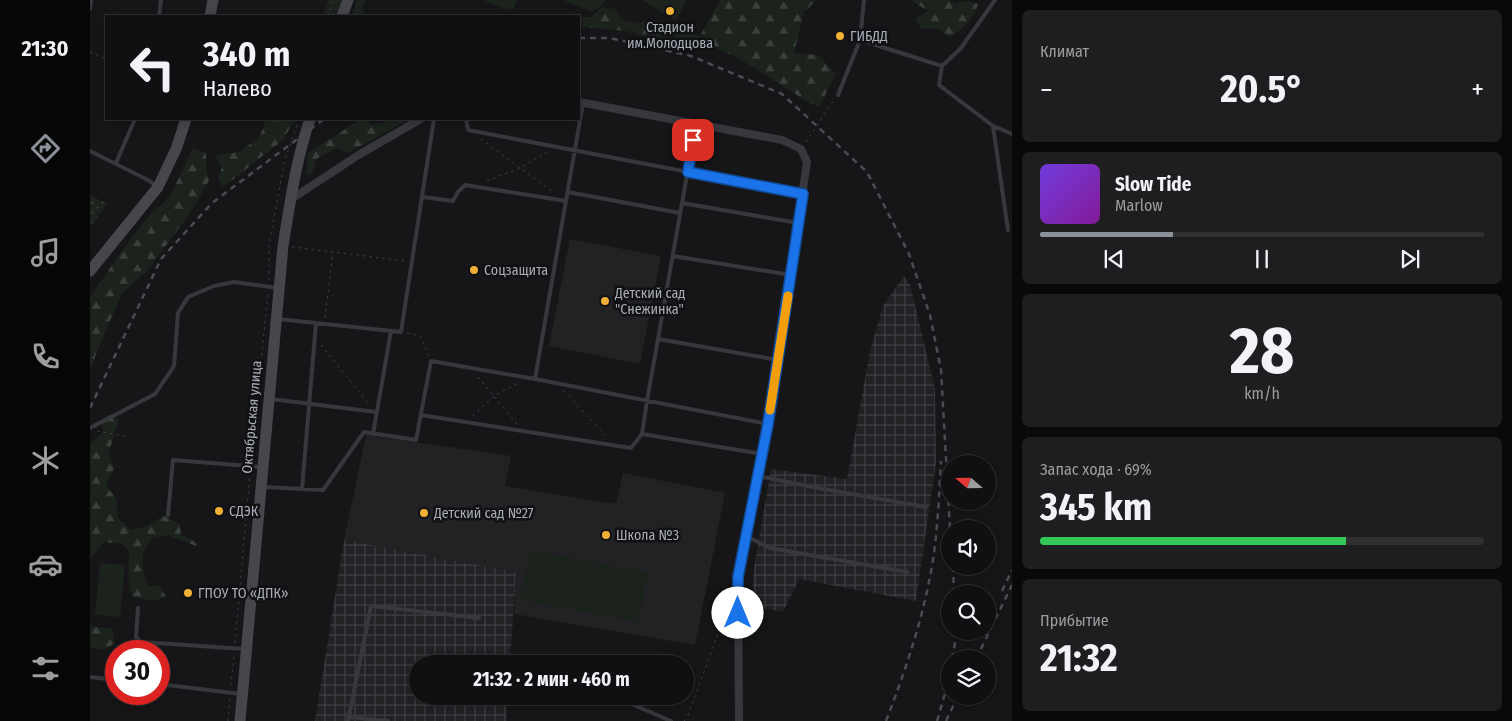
<!DOCTYPE html>
<html lang="ru">
<head>
<meta charset="utf-8">
<style>
	:root { --surface:#101012; --page:#1e1e20; --text:#f1f3f6; --muted:#9c9d9f; --line:#303032; --accent:#8c9099 }
	body { margin:0; font-family:"Fira Sans Condensed",sans-serif; background:var(--page); color:var(--text); height:100vh; display:flex; flex-direction:column; font-size:19px; white-space:nowrap }
	* { box-sizing:border-box; margin:0 }
	p { font-size:16px; color:var(--muted) }
	.icon { flex:none; width:28px; height:28px; fill:none; stroke:currentColor; stroke-width:2; stroke-linecap:round; stroke-linejoin:round }
	.map { position:relative; flex:1; overflow:hidden }
	.drawer { display:flex; flex-direction:column; gap:10px; padding:10px; background:#09090a; width:500px }
	.drawer>* { flex:none }
	.guide { position:absolute; left:15px; top:15px; width:475px; height:105px; border-radius:0px; box-shadow:0 2px 12px #0003,0 0 0 1px var(--line); background:#101012; color:var(--text); overflow:hidden }
	.needle { width:32px; rotate:290deg }
	.controls { position:absolute; left:851px; top:455px; display:grid; gap:10px }
	.controls a { display:grid; place-items:center; width:55px; height:55px; border-radius:50%; background:var(--surface); box-shadow:0 2px 12px #0003,0 0 0 1px var(--line); font-size:25px }
	.speed { position:absolute; left:15px; top:640px; display:flex; gap:10px; font-size:25px; font-weight:700; text-align:center }
	.speed>* { display:grid; place-content:center; width:65px; height:65px; border-radius:50%; background:var(--surface); box-shadow:0 2px 12px #0003,0 0 0 1px var(--line); line-height:1 }
	.speed .limit { border:8px solid #d22; background:#fff; color:#111 }
	.pin { position:absolute; display:grid; place-items:center; width:42px; height:42px; color:#fff; margin:-21px; border-radius:10px; box-shadow:0 2px 8px #0006 }
	.me { position:absolute; width:55px; margin:-28px; rotate:0deg; stroke-linejoin:round; filter:drop-shadow(0 0 4px #0008) }
	.turn { display:flex; align-items:center; gap:18px; height:105px; padding:0 15px; font-size:22px }
	.turn .icon { width:65px; height:65px; stroke-width:2.5 }
	.turn b { display:block; font-size:35px; line-height:42px }
	.big { font-size:38px; font-weight:700; line-height:1.1 }
	.drawer .card { flex:1; display:flex; flex-direction:column; justify-content:center; gap:8px; min-width:0; padding:0 18px; border-radius:8px; background:var(--page) }
	.drawer .dial { align-items:center; gap:0 }
	.dial b { font-size:65px; line-height:1 }
	.song { display:flex; align-items:center; gap:15px }
	.cover { width:60px; height:60px; border-radius:8px; background:linear-gradient(135deg,hsl(260 70% 55%),hsl(290 70% 35%)) }
	.played { height:5px; border-radius:2px; background:linear-gradient(90deg,var(--accent) 30%,var(--line) 30%) }
	.keys { display:flex; justify-content:space-around; direction:ltr }
	.heat { display:flex; justify-content:space-between; align-items:center; font-size:28px; direction:ltr }
	.charge { height:8px; border-radius:4px; background:linear-gradient(90deg,#34c759 69%,var(--line) 0) }
	.trip { position:absolute; left:319px; top:655px; width:285px; height:50px; border-radius:25px; background:var(--surface); box-shadow:0 2px 12px #0003,0 0 0 1px var(--line); font-weight:700; line-height:50px; text-align:center }
	main { display:flex; flex:1; min-height:0 }
	.tabs { display:flex; flex-direction:column; width:90px; justify-content:space-around; align-items:center; background:#060607; color:var(--muted) }
	.tabs .icon { width:35px; height:35px }
	.tabs .on { color:var(--accent) }
	.tabs b { font-size:22px; color:var(--text) }
	.map>svg:first-child { display:block }
	.built { fill:#222225 }
	.industrial { fill:url(#industrial-grid) }
	.grass { fill:url(#grass-dots) }
	.forest { fill:url(#forest-firs) }
	.garden { fill:#1c231d }
	.lines { fill:none; stroke-linecap:round; stroke-linejoin:round }
	.path { stroke:#3d3f44; stroke-width:1; stroke-dasharray:2.5 4; stroke-linecap:butt }
	.lane { stroke:#37383d; stroke-width:4 }
	.street { stroke:#37383d; stroke-width:8 }
	.secondary { stroke:#45474d; stroke-width:11 }
	.rail { stroke:#4a4c52; stroke-width:2.5; stroke-dasharray:6 5; stroke-linecap:butt }
	.route-casing { stroke:#114b97; stroke-width:12 }
	.route { stroke:#1a73e8; stroke-width:9 }
	.slow { stroke:#f59e0b; stroke-width:9 }
	.poi-dot { fill:#f2b134; stroke:#111113; stroke-width:2 }
	.labels { text-anchor:middle; dominant-baseline:central; stroke-width:5; stroke-linejoin:round; paint-order:stroke }
	.poi-label { font-size:14px; fill:#a8adb8; stroke:#111113; text-anchor:start }
	.street-label { font-size:14px; fill:#a8adb8; stroke:#111113 }
</style>
</head>
<body>
<main>
<nav class="tabs">
<b>21:30</b>
<svg class="icon on" aria-label="directions" viewBox="0 0 24 24"><path d="M12 3l9 9-9 9-9-9zM9 14v-3h6M13 9l2 2-2 2"/></svg>
<svg class="icon" aria-label="music" viewBox="0 0 24 24"><path d="M9 18V5l10-2v13"/><circle cx="6" cy="18" r="3"/><circle cx="16" cy="16" r="3"/></svg>
<svg class="icon" aria-label="phone" viewBox="0 0 24 24"><path d="M5 4h4l2 5-3 2q2 4 5 5l2-3 5 2v4C11 20 4 13 5 4z"/></svg>
<svg class="icon" aria-label="climate" viewBox="0 0 24 24"><path d="M12 3v18M4 7l16 10M4 17L20 7"/></svg>
<svg class="icon" aria-label="car" viewBox="0 0 24 24"><path d="M5 17H2v-5l4-1 3-4h7l3 4 3 1v5h-3M9 17h6M6 11h13"/><circle cx="7" cy="17" r="2"/><circle cx="17" cy="17" r="2"/></svg>
<svg class="icon" aria-label="filters" viewBox="0 0 24 24"><path d="M4 7h16M4 17h16"/><circle cx="9" cy="7" r="2"/><circle cx="15" cy="17" r="2"/></svg>
</nav>
<div class="map">
<svg width="922" height="721" viewBox="0 0 922 721">
	<defs>
		<pattern id="industrial-grid" width="8" height="8" patternUnits="userSpaceOnUse" patternTransform="scale(1.25)"><rect width="8" height="8" fill="#222225"/><path d="M0 4h8M4 0v8" fill="none" stroke="#3f3f43"/></pattern>
		<pattern id="grass-dots" width="8" height="8" patternUnits="userSpaceOnUse" patternTransform="scale(1.25)"><rect width="8" height="8" fill="#1c231d"/><path d="M2 2h.1M6 6h.1" fill="none" stroke="#3a403c" stroke-width="1.8" stroke-linecap="round"/></pattern>
		<pattern id="forest-firs" width="22" height="20" patternUnits="userSpaceOnUse" patternTransform="scale(1.25)"><rect width="22" height="20" fill="#1c231d"/><path d="M5 1l3.5 6h-7zM16 11l3.5 6h-7z" fill="#3a403c"/></pattern>
	</defs>
	<rect width="100%" height="100%" fill="#161618"/>
	<path class="built" d="M480,239l91,17 -21,108 -91,-18z
		M276,435l145,21 -6,30 111,18 7,-31 102,20 -30,152 -181,-31 2,-42 -172,-32z"/>
	<path class="industrial" d="M814,276l6,8 25,105 1,74 -20,138 -117,-22 -16,33 -23,-4 -8,-9 2,-31 17,-99 76,10 23,-128 13,-45z
		M254,540l172,32 -6,92h-92v32h89l-1,15 1,10h-192z"/>
	<path class="grass" d="M0,195l17,9 -17,23z"/>
	<path class="forest" d="M238,0h13l-5,16h-13z
		M267,0h9l-4,6 3,7 -1,3h-13z
		M630,0h97l-13,12 -10,41 24,2 18,19 -17,33 -16,-8 -68,-43 -24,-10h-14l-15,3 -55,-18 -48,-4v-10h12l11,-10 13,2 7,11 16,4c21,-11 41,6 62,12z
		M820,0h39l6,3 14,-2 9,3c-4,15 -15,25 -28,33l-11,-8 -18,-1 -6,-9 13,-8z
		M175,119h35l-9,6 -7,14 -58,46 -4,1 -4,-8 4,-11 -7,-12 25,-3 18,-14 6,-11z
		M271,119h5l7,6 12,-3 5,-3h20l-62,34 -11,-5 -21,11 -4,15h-6l2,-21z
		M103,148l13,5v16l3,12 -21,35 -41,55 -25,22 -26,61 -6,18v-75l44,-63 18,-21 17,-15z
		M18,415l11,4 -10,33 5,16 -8,17 11,15 1,18 13,12 11,-2 22,-12 16,8 1,11 17,8 -2,3 -28,-11 -15,2c-16,19 -11,27 -5,49h12l6,11 -12,4 -22,-4 -4,-20 1,-26 -7,-7 -18,-2 -14,17v-116l13,-10 -1,-11z
		M0,626l22,3 3,14 -11,7 -14,-3z"/>
	<path class="garden" d="M393,0h34l-3,8 -7,2z
		M473,0h42l-2,5 -11,7z
		M553,0h44l-12,21z
		M440,550l118,22 -9,50 -119,-22z
		M10,563l25,2 -5,52 -25,-2z"/>
	<g class="lines">
		<path class="path" d="M238,16l6,-16
			M0,52l16,7
			M391,139l73,54
			M716,142l28,-42
			M397,181l33,-13 27,-16
			M202,247l113,14
			M179,280v-36l16,-85 12,-34
			M235,318l8,-66
			M317,333l13,3 9,20
			M231,345l48,59
			M388,377l39,47
			M474,391l43,46
			M383,416l21,-20 24,-13
			M7,431l32,6
			M161,459l17,-165
			M145,643l15,-170
			M141,685l3,-30
			M138,721l2,-22
			M594,721l3,-3 43,-117"/>
		<path class="lane" d="M905,0l-34,48 -19,18 -3,19 54,41 19,8
			M0,9l1,-9
			M69,16l2,-16
			M770,40l82,26
			M748,95l22,-55 4,-40
			M376,119l2,11 335,64
			M606,124l-49,277 -5,33 120,20
			M903,126l15,104
			M0,151l54,27 12,7
			M26,163l19,-44
			M478,192l112,21
			M333,197l30,4 5,-9 7,-7 101,16
			M592,203l116,20
			M583,256l118,19
			M188,319l123,13 33,-213
			M568,339l120,21
			M445,379l48,-276
			M181,399l105,13
			M331,415l210,33 11,-14
			M0,428l65,-34 19,-28 4,-53 10,-16 26,-11 20,-4 44,6
			M283,434l18,-103
			M668,476l65,13 103,18
			M174,487l59,3 41,-58 52,8 15,-79 104,18 233,45
			M212,489l14,-166
			M78,515l5,-55 88,7
			M656,536l24,12 137,24
			M48,608l-2,29 5,5 104,7
			M438,660l9,4
			M0,677l26,3
			M69,684l82,10
			M523,696l58,25
			M259,717l39,4
			M258,721l23,-115 108,12"/>
		<path class="street" d="M489,102l203,38 19,9 6,13 -39,262 -30,153 1,144
			M200,200l70,-46 61,-35"/>
		<path class="secondary" d="M120,16l3,-16
			M252,16l6,-16
			M0,271l68,-84 18,-38 10,-30
			M150,721l43,-475c7,-43 13,-86 27,-127"/>
		<path class="rail" d="M489,38h31l81,18 91,38 85,78 42,82 21,61 11,55 9,159
			M0,408l71,-149 51,-56 112,-84
			M863,566l1,28
			M912,591l10,-21
			M862,659l3,-16v-12
			M886,659l36,-74
			M796,721c20,-52 38,-105 47,-161 5,-33 6,-66 8,-99
			M847,721l11,-38 2,-11
			M856,721l12,-25"/>
	</g>
	<g class="lines">
		<g class="route-casing">
			<path id="route" d="M603,140l-5,32 115,22 -35,230 -30,153v36"/>
		</g>
		<use href="#route" class="route"/>
		<path class="slow" d="M680,410l18,-114"/>
	</g>
	<g class="poi-dot">
		<circle cx="580" cy="11" r="5"/>
		<circle cx="750" cy="36" r="5"/>
		<circle cx="384" cy="270" r="5"/>
		<circle cx="515" cy="301" r="5"/>
		<circle cx="129" cy="511" r="5"/>
		<circle cx="334" cy="513" r="5"/>
		<circle cx="516" cy="535" r="5"/>
		<circle cx="98" cy="593" r="5"/>
	</g>
	<g class="labels">
		<g class="poi-label">
			<text x="580" y="27" text-anchor="middle">Стадион<tspan x="580" dy="16">им.Молодцова</tspan></text>
			<text x="760" y="36">ГИБДД</text>
			<text x="394" y="270">Соцзащита</text>
			<text x="525" y="293">Детский сад<tspan x="525" dy="16">"Снежинка"</tspan></text>
			<text x="139" y="511">СДЭК</text>
			<text x="344" y="513">Детский сад №27</text>
			<text x="526" y="535">Школа №3</text>
			<text x="108" y="593">ГПОУ ТО «ДПК»</text>
		</g>
		<g class="street-label">
			<text transform="translate(162 417) rotate(-85)">Октябрьская улица</text>
		</g>
	</g>
</svg>
<div class="controls">
<a><svg class="needle" viewBox="-14 -14 28 28"><path d="M0-13l5 13h-10z" fill="#e53935"/><path d="M0 13l5-13h-10z" fill="#9c9d9f"/></svg></a>
<a><svg class="icon" aria-label="sound" viewBox="0 0 24 24"><path d="M4 9h4l5-4v14l-5-4H4zM17 9q2 3 0 6"/></svg></a>
<a><svg class="icon" aria-label="search" viewBox="0 0 24 24"><circle cx="10" cy="10" r="6"/><path d="M15 15l6 6"/></svg></a>
<a><svg class="icon" aria-label="layers" viewBox="0 0 24 24"><path d="M12 4l9 5-9 5-9-5zM3 14l9 5 9-5"/></svg></a>
</div>
<div class="speed"><div class="limit">30</div></div>
<div class="pin" style="left:603px;top:140px;background:#d93025"><svg class="icon" aria-label="arrive" viewBox="0 0 24 24"><path d="M6 21V4h12l-3 4 3 4H6"/></svg></div>
<svg class="me" style="left:648px;top:613px" viewBox="-20 -20 40 40"><circle r="19" fill="#fff"/><path d="M0-13L10 11 0 6-10 11z" fill="#1a73e8"/></svg>
<div class="trip">21:32 · 2 мин · 460 m</div>
<div class="guide">
<div class="turn"><svg class="icon" aria-label="left" viewBox="0 0 24 24"><path d="M17 20v-9H6M10 6l-5 5 5 5"/></svg><div><b>340 m</b>Налево</div></div>
</div>
</div>
<section class="drawer">
<div class="card"><p>Климат</p>
<div class="heat"><a>−</a><b class="big">20.5°</b><a>+</a></div>
</div>
<div class="card">
<div class="song"><i class="cover"></i><div><b>Slow Tide</b><p>Marlow</p></div></div>
<div class="played"></div>
<div class="keys"><svg class="icon" aria-label="previous" viewBox="0 0 24 24"><path d="M18 5L8 12l10 7zM5 5v14"/></svg><svg class="icon" aria-label="pause" viewBox="0 0 24 24"><path d="M8 5v14M16 5v14"/></svg><svg class="icon" aria-label="next" viewBox="0 0 24 24"><path d="M6 5l10 7-10 7zM19 5v14"/></svg></div>
</div>
<div class="card dial"><b>28</b><p>km/h</p></div>
<div class="card"><p>Запас хода · 69%</p><b class="big">345 km</b><div class="charge"></div></div>
<div class="card"><p>Прибытие</p><b class="big">21:32</b></div>
</section>
</main>
</body>
</html>
